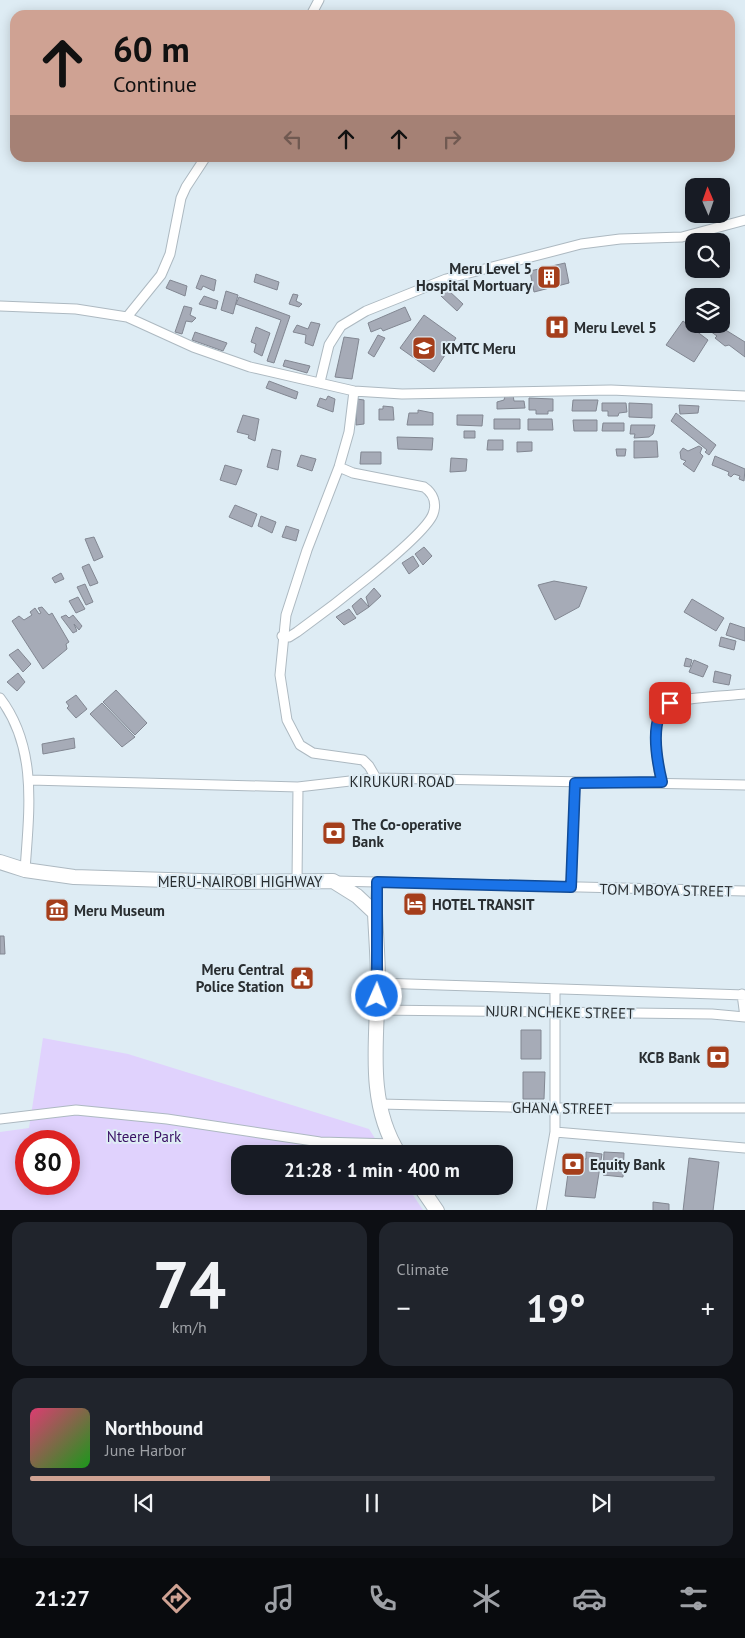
<!DOCTYPE html>
<html lang="en">
<head>
<meta charset="utf-8">
<style>
	:root { --surface:#171b24; --page:#20242c; --text:#f1f3f6; --muted:#9ea1a6; --line:#363941; --accent:#cfa293 }
	body { margin:0; font-family:"PT Sans",sans-serif; background:var(--page); color:var(--text); height:100vh; display:flex; flex-direction:column; font-size:19px; white-space:nowrap }
	* { box-sizing:border-box; margin:0 }
	p { font-size:16px; color:var(--muted) }
	.icon { flex:none; width:28px; height:28px; fill:none; stroke:currentColor; stroke-width:2; stroke-linecap:round; stroke-linejoin:round }
	.map { position:relative; height:1210px; overflow:hidden }
	.panel { display:flex; flex-direction:column; gap:12px; padding:12px; background:#0d0f14; flex:1 }
	.panel>* { flex:none }
	.hud { position:absolute; left:10px; top:10px; width:725px; height:152px; border-radius:15px; box-shadow:0 2px 12px #0003; background:#cfa293; color:#111; overflow:hidden }
	.needle { width:32px; rotate:358deg }
	.tools { position:absolute; left:685px; top:178px; display:grid; gap:10px }
	.tools a { display:grid; place-items:center; width:45px; height:45px; border-radius:10px; background:var(--surface); box-shadow:0 2px 12px #0003; font-size:25px }
	.speed { position:absolute; left:15px; top:1130px; display:flex; gap:10px; font-size:25px; font-weight:700; text-align:center }
	.speed>* { display:grid; place-content:center; width:65px; height:65px; border-radius:50%; background:var(--surface); box-shadow:0 2px 12px #0003; line-height:1 }
	.speed .limit { border:8px solid #d22; background:#fff; color:#111 }
	.pin { position:absolute; display:grid; place-items:center; width:42px; height:42px; color:#fff; margin:-21px; border-radius:10px; box-shadow:0 2px 8px #0006 }
	.me { position:absolute; width:55px; margin:-28px; rotate:2deg; stroke-linejoin:round; filter:drop-shadow(0 0 4px #0008) }
	.turn { display:flex; align-items:center; gap:18px; height:105px; padding:0 20px; font-size:22px }
	.turn .icon { width:65px; height:65px; stroke-width:2.5 }
	.turn b { display:block; font-size:35px; line-height:42px }
	.lanes { display:flex; align-items:center; height:48px; padding:0 20px; background:#0003; justify-content:center; gap:25px; direction:ltr }
	.lanes .off { opacity:.35 }
	.big { font-size:38px; font-weight:700; line-height:1.1 }
	.panel .widget { flex:1; display:flex; flex-direction:column; justify-content:center; gap:8px; min-width:0; padding:0 18px; border-radius:15px; background:var(--page) }
	.panel .dial { align-items:center; gap:0 }
	.dial b { font-size:65px; line-height:1 }
	.song { display:flex; align-items:center; gap:15px }
	.cover { width:60px; height:60px; border-radius:8px; background:linear-gradient(135deg,hsl(340 70% 55%),hsl(120 70% 35%)) }
	.played { height:5px; border-radius:2px; background:linear-gradient(90deg,var(--accent) 35%,var(--line) 35%) }
	.keys { display:flex; justify-content:space-around; direction:ltr }
	.heat { display:flex; justify-content:space-between; align-items:center; font-size:28px; direction:ltr }
	.panel .tiles { flex:1; display:grid; gap:12px; grid-template-columns:1fr 1fr }
	.widget:last-child { grid-column:span 2 }
	.trip { position:absolute; left:231px; top:1145px; width:282px; height:50px; border-radius:15px; background:var(--surface); box-shadow:0 2px 12px #0003; font-weight:700; line-height:50px; text-align:center }
	.tab-bar { display:flex; height:80px; justify-content:space-around; align-items:center; background:#090b0e; color:var(--muted) }
	.tab-bar .icon { width:35px; height:35px }
	.tab-bar .on { color:var(--accent) }
	.tab-bar b { font-size:22px; color:var(--text) }
	.map>svg:first-child { display:block }
	.green { fill:#e0d2fd; fill-rule:evenodd }
	.building { fill:#a6abb7; stroke:#828792 }
	.lines { fill:none; stroke-linecap:round; stroke-linejoin:round }
	.minor-casing { stroke:#adb9c1; stroke-width:11 }
	.trunk-casing { stroke:#adb9c1; stroke-width:16 }
	.minor { stroke:#fff; stroke-width:9 }
	.trunk { stroke:#fff; stroke-width:14 }
	.route-casing { stroke:#114b97; stroke-width:12 }
	.route { stroke:#1a73e8; stroke-width:9 }
	.labels { text-anchor:middle; dominant-baseline:central; stroke-width:4; stroke-linejoin:round; paint-order:stroke }
	.poi-label { font-size:15px; font-weight:bold; fill:#292e31; stroke:#deecf4; text-anchor:start }
	.street-label { font-size:15px; fill:#292e31; stroke:#deecf4 }
	.park-label { font-size:15px; fill:#3a1265; stroke:#deecf4 }
</style>
</head>
<body>
<div class="map">
<svg width="745" height="1211" viewBox="0 0 745 1211">
	<rect width="100%" height="100%" fill="#deecf4"/>
	<path class="green" d="M43,1038l85,16 241,75 16,25h-145v32h167l16,24h-423v-78l29,-4zM26,1141h43v43h-43z"/>
	<path class="building" d="M565,263l4,20 -35,9 -4,-21z
		M256,274l23,8 -2,8 -23,-8z
		M201,275l15,5 -2,11 -11,-5 -2,4 -5,-2z
		M170,280l17,6 -2,10 -19,-8z
		M448,290l15,14 -6,7 -16,-15z
		M226,291l12,4 -5,19 -12,-4z
		M293,294l5,1 -2,6 6,3 -3,3 -10,-3z
		M204,296l14,5 -2,8 -17,-5z
		M239,297l51,19 -16,47 -7,-2 14,-41 -45,-16z
		M184,306l8,2 -2,7 6,3 -4,4 -6,-1 -4,13 -7,-2z
		M405,307l6,13 -28,11 -2,-3 -10,4 -3,-9z
		M691,308l3,1v11l-7,-5z
		M424,315l32,23 -22,34 -34,-24z
		M683,321l25,19 -14,22 -28,-17z
		M311,322l9,2 -7,22 -8,-3 1,-8 -13,-3 4,-7 11,4z
		M700,324h16l29,18v15l-16,-12 -4,1 -10,-8 2,-2z
		M256,327l14,6 -8,23 -8,-4 2,-8 -5,-2z
		M195,332l32,11 -4,8 -31,-11z
		M378,335l7,3 -11,19 -6,-4z
		M344,337l15,2 -7,40 -17,-2z
		M285,360l25,6 -3,7 -24,-7z
		M269,381l29,11 -2,7 -30,-11z
		M513,395l1,6h10l1,7 -28,1v-7l7,-2 1,-4z
		M328,396l7,3 -2,13 -16,-6 3,-8 6,2z
		M529,398l24,1v12h-5v3h-12v-4h-7z
		M357,399l7,1v24l-8,1z
		M573,400h25l-2,11h-24z
		M602,403h24l1,9 -8,1 -1,3h-10v-5h-6z
		M629,403l23,1v14l-23,-1z
		M679,405l20,1 -1,7 -18,1z
		M383,406l10,1 1,13h-15v-11h4z
		M418,410l15,3v12h-26l2,-12h9z
		M676,413l40,32 -7,10 -4,-3 2,-2 -36,-29z
		M243,415l16,4 -4,22 -7,-3 1,-3 -12,-3z
		M457,415h26l-1,11 -25,-1z
		M494,419h26v10h-26z
		M528,419h24l1,11h-25z
		M573,420h24v11h-23z
		M603,423h21v8h-22z
		M631,425h24l-2,9 -4,3 -15,1 1,-4h-5z
		M464,431h11v7h-11z
		M397,437l36,1 -1,12 -34,-1z
		M488,440h15v10h-16z
		M634,441h23l1,16 -24,1z
		M517,442h15v9l-15,1z
		M699,446l3,2 -2,5 3,3 -9,16 -11,-8 3,-3 -5,-2 -1,-7 3,-4 5,3z
		M272,449l9,2 -3,19 -11,-3z
		M616,449h10l-1,7h-8z
		M361,452h20v12h-21z
		M301,455l15,4 -4,12 -15,-5z
		M715,456l30,13 -1,12 -5,-2 1,-3 -6,-2 -3,3 -3,-2 1,-3 -17,-7z
		M451,458l16,1 -1,12 -16,1z
		M225,465l17,5 -6,15 -16,-5z
		M235,505l22,9 -5,13 -23,-10z
		M261,516l15,6 -4,11 -14,-7z
		M286,526l13,4 -3,11 -14,-4z
		M94,537l9,20 -9,4 -9,-22z
		M424,547l8,9 -9,9 -8,-11z
		M413,556l6,10 -10,8 -7,-11z
		M89,564l9,19 -8,3 -8,-19z
		M61,573l3,6 -9,4 -3,-5z
		M554,581l33,6 -8,20 -24,13 -17,-35z
		M85,584l8,18 -7,3 -9,-18z
		M374,588l7,8 -12,11 -3,-10z
		M78,597l7,12 -9,4 -7,-12z
		M361,598l8,9 -12,8 -5,-9z
		M692,599l32,19 -8,13 -32,-19z
		M42,607l7,8 3,-2 17,29 -3,2 1,5 -24,20 -31,-48 7,-5 5,4 8,-5 -2,-3 5,-4 4,6 2,-1 -3,-5z
		M349,609l7,9 -12,7 -8,-8z
		M66,615l3,3 4,-3 9,11 -3,4 -5,-6 3,7 -4,2 -12,-16z
		M730,623l15,5v13l-19,-6z
		M721,637l15,4 -2,9 -15,-4z
		M18,649l13,15 -8,8 -14,-17z
		M686,658l6,2 -2,7 -6,-1z
		M694,660l14,6 -5,11 -14,-5z
		M715,671l16,4 -2,10 -16,-3z
		M18,673l7,9 -8,9 -10,-9z
		M116,690l31,33 -12,12 -32,-33z
		M76,695l11,14 -11,9 -9,-10 2,-2 -3,-4z
		M102,703l33,34 -13,10 -32,-33z
		M74,738l1,10 -32,6 -1,-10z
		M0,936h4l1,18h-5z
		M521,1030h20v29h-20z
		M523,1072h22l-1,27h-21z
		M586,1152l16,2 -7,44 -30,-2 5,-38 16,1z
		M604,1152l20,1 -1,24 -20,-2z
		M689,1158l30,4 -6,49h-30z
		M653,1202l16,2v7h-16z"/>
	<g class="lines">
		<g class="minor-casing">
			<path id="minor" d="M311,15l8,-15
				M0,306l76,3 51,8 66,30 57,20 104,24 48,3 209,-4 134,6
				M127,317l34,-42 9,-21 11,-56 5,-11 19,-29
				M320,382l9,-37 12,-19 25,-15 80,-32 135,-35 39,-5 62,-2 63,-17
				M354,391l-5,41 -10,35 -32,83 -21,65 -6,60 7,45 13,25 13,8 50,7 6,6 7,12
				M282,636l7,1 8,-5c25,-18 127,-94 136,-118 4,-11 0,-21 -9,-27l-71,-14 -14,-6
				M0,698c38,50 29,113 25,172
				M30,780l268,7 78,-9 369,7
				M661,782c-3,-17 -11,-64 3,-76 11,-9 64,-10 81,-12
				M297,881l1,-94
				M335,881l410,10
				M571,887l4,-104
				M375,913l2,-31
				M378,983l367,12
				M742,994l3,23
				M376,1010l336,4 33,3
				M379,1104l178,4h188
				M0,1119l76,-9 91,9 153,23 74,2
				M555,1132l190,16
				M541,1211l14,-79v-142"/>
		</g>
		<g class="trunk-casing">
			<path id="trunk" d="M0,862l25,8 49,7 157,5 102,-1 24,15 18,17c1,23 3,46 3,69 -1,58 -12,120 21,172
				M420,1186l17,25"/>
		</g>
		<use href="#minor" class="minor"/>
		<use href="#trunk" class="trunk"/>
	</g>
	<g class="lines">
		<g class="route-casing">
			<path id="route" d="M377,996v-114l194,5 4,-104 87,-1c-5,-21 -14,-67 8,-79"/>
		</g>
		<use href="#route" class="route"/>
	</g>
	<defs>
		<g id="building-square" transform="scale(1.25)"><rect x="-9" y="-9" width="18" height="18" rx="4" fill="#a53e1b" stroke="#deecf4"/><path d="M-4-6H4V6H1V3H-1V6H-4ZM-2.5-4.3h1.7v1.8h-1.7ZM.8-4.3h1.7v1.8H.8ZM-2.5-1h1.7V.8h-1.7ZM.8-1h1.7V.8H.8Z" fill="#fff"/></g>
		<g id="hospital-square" transform="scale(1.25)"><rect x="-9" y="-9" width="18" height="18" rx="4" fill="#a53e1b" stroke="#deecf4"/><path d="M-5-5h3v3.5h4V-5h3V5h-3V1.5h-4V5h-3Z" fill="#fff"/></g>
		<g id="university-square" transform="scale(1.25)"><rect x="-9" y="-9" width="18" height="18" rx="4" fill="#a53e1b" stroke="#deecf4"/><path d="M0-5L7-2L0 1L-7-2ZM-4 1L0 2.5L4 1V4Q0 6-4 4Z" fill="#fff"/></g>
		<g id="bank-square" transform="scale(1.25)"><rect x="-9" y="-9" width="18" height="18" rx="4" fill="#a53e1b" stroke="#deecf4"/><path d="M-6-4H6V4H-6ZM0-2.3a2.3 2.3 0 1 0 0 4.6a2.3 2.3 0 1 0 0-4.6Z" fill="#fff"/></g>
		<g id="hotel-square" transform="scale(1.25)"><rect x="-9" y="-9" width="18" height="18" rx="4" fill="#a53e1b" stroke="#deecf4"/><path d="M-6-4.5h1.5V1H6V5H4.5V3h-9V5H-6ZM-4 0a1.8 1.8 0 1 1 3.6 0ZM.5 0V-2.5h3Q6-2.5 6 0Z" fill="#fff"/></g>
		<g id="museum-square" transform="scale(1.25)"><rect x="-9" y="-9" width="18" height="18" rx="4" fill="#a53e1b" stroke="#deecf4"/><path d="M0-6L6-3V-2H-6V-3ZM-5-1h2V3h-2ZM-1-1h2V3h-2ZM3-1h2V3H3ZM-6 4H6V6H-6Z" fill="#fff"/></g>
		<g id="civic-square" transform="scale(1.25)"><rect x="-9" y="-9" width="18" height="18" rx="4" fill="#a53e1b" stroke="#deecf4"/><path d="M-.6-6.5H3V-4.5H.6V-3L4-1V1h2V6H-6V1h2V-1L-.6-3ZM-1.2 2.5V6h2.4V2.5Z" fill="#fff"/></g>
	</defs>
	<g fill-rule="evenodd">
		<use href="#building-square" x="549" y="277"/>
		<use href="#hospital-square" x="557" y="327"/>
		<use href="#university-square" x="424" y="348"/>
		<use href="#bank-square" x="334" y="833"/>
		<use href="#hotel-square" x="415" y="904"/>
		<use href="#museum-square" x="57" y="910"/>
		<use href="#civic-square" x="302" y="978"/>
		<use href="#bank-square" x="718" y="1057"/>
		<use href="#bank-square" x="573" y="1164"/>
	</g>
	<g class="labels">
		<g class="poi-label">
			<text x="532" y="268" text-anchor="end">Meru Level 5<tspan x="532" dy="17">Hospital Mortuary</tspan></text>
			<text x="574" y="327">Meru Level 5</text>
			<text x="442" y="348">KMTC Meru</text>
			<text x="352" y="824">The Co-operative<tspan x="352" dy="17">Bank</tspan></text>
			<text x="432" y="904">HOTEL TRANSIT</text>
			<text x="74" y="910">Meru Museum</text>
			<text x="284" y="969" text-anchor="end">Meru Central<tspan x="284" dy="17">Police Station</tspan></text>
			<text x="700" y="1057" text-anchor="end">KCB Bank</text>
			<text x="590" y="1164">Equity Bank</text>
		</g>
		<g class="street-label">
			<text x="402" y="781">KIRUKURI ROAD</text>
			<text x="240" y="881">MERU-NAIROBI HIGHWAY</text>
			<text transform="translate(666 890) rotate(1)">TOM MBOYA STREET</text>
			<text transform="translate(560 1012) rotate(1)">NJURI NCHEKE STREET</text>
			<text transform="translate(562 1108) rotate(1)">GHANA STREET</text>
		</g>
		<g class="park-label">
			<text x="144" y="1136">Nteere Park</text>
		</g>
	</g>
</svg>
<div class="tools">
<a><svg class="needle" viewBox="-14 -14 28 28"><path d="M0-13l5 13h-10z" fill="#e53935"/><path d="M0 13l5-13h-10z" fill="#9ea1a6"/></svg></a>
<a><svg class="icon" aria-label="search" viewBox="0 0 24 24"><circle cx="10" cy="10" r="6"/><path d="M15 15l6 6"/></svg></a>
<a><svg class="icon" aria-label="layers" viewBox="0 0 24 24"><path d="M12 4l9 5-9 5-9-5zM3 14l9 5 9-5"/></svg></a>
</div>
<div class="speed"><div class="limit">80</div></div>
<div class="pin" style="left:670px;top:703px;background:#d93025"><svg class="icon" aria-label="arrive" viewBox="0 0 24 24"><path d="M6 21V4h12l-3 4 3 4H6"/></svg></div>
<svg class="me" style="left:377px;top:996px" viewBox="-20 -20 40 40"><circle r="17" fill="#1a73e8" stroke="#fff" stroke-width="3"/><path d="M0-11L8 9 0 5-8 9z" fill="#fff"/></svg>
<div class="trip">21:28 · 1 min · 400 m</div>
<div class="hud">
<div class="turn"><svg class="icon" aria-label="ahead" viewBox="0 0 24 24"><path d="M12 20V5M6 11l6-6 6 6"/></svg><div><b>60 m</b>Continue</div></div>
<div class="lanes"><svg class="icon off" aria-label="left" viewBox="0 0 24 24"><path d="M17 20v-9H6M10 6l-5 5 5 5"/></svg><svg class="icon" aria-label="ahead" viewBox="0 0 24 24"><path d="M12 20V5M6 11l6-6 6 6"/></svg><svg class="icon" aria-label="ahead" viewBox="0 0 24 24"><path d="M12 20V5M6 11l6-6 6 6"/></svg><svg class="icon off" aria-label="right" viewBox="0 0 24 24"><path d="M7 20v-9h11M14 6l5 5-5 5"/></svg></div>
</div>
</div>
<section class="panel">
<div class="tiles">
<div class="widget dial"><b>74</b><p>km/h</p></div>
<div class="widget"><p>Climate</p>
<div class="heat"><a>−</a><b class="big">19°</b><a>+</a></div>
</div>
<div class="widget">
<div class="song"><i class="cover"></i><div><b>Northbound</b><p>June Harbor</p></div></div>
<div class="played"></div>
<div class="keys"><svg class="icon" aria-label="previous" viewBox="0 0 24 24"><path d="M18 5L8 12l10 7zM5 5v14"/></svg><svg class="icon" aria-label="pause" viewBox="0 0 24 24"><path d="M8 5v14M16 5v14"/></svg><svg class="icon" aria-label="next" viewBox="0 0 24 24"><path d="M6 5l10 7-10 7zM19 5v14"/></svg></div>
</div>
</div>
</section>
<nav class="tab-bar">
<b>21:27</b>
<svg class="icon on" aria-label="directions" viewBox="0 0 24 24"><path d="M12 3l9 9-9 9-9-9zM9 14v-3h6M13 9l2 2-2 2"/></svg>
<svg class="icon" aria-label="music" viewBox="0 0 24 24"><path d="M9 18V5l10-2v13"/><circle cx="6" cy="18" r="3"/><circle cx="16" cy="16" r="3"/></svg>
<svg class="icon" aria-label="phone" viewBox="0 0 24 24"><path d="M5 4h4l2 5-3 2q2 4 5 5l2-3 5 2v4C11 20 4 13 5 4z"/></svg>
<svg class="icon" aria-label="climate" viewBox="0 0 24 24"><path d="M12 3v18M4 7l16 10M4 17L20 7"/></svg>
<svg class="icon" aria-label="car" viewBox="0 0 24 24"><path d="M5 17H2v-5l4-1 3-4h7l3 4 3 1v5h-3M9 17h6M6 11h13"/><circle cx="7" cy="17" r="2"/><circle cx="17" cy="17" r="2"/></svg>
<svg class="icon" aria-label="filters" viewBox="0 0 24 24"><path d="M4 7h16M4 17h16"/><circle cx="9" cy="7" r="2"/><circle cx="15" cy="17" r="2"/></svg>
</nav>
</body>
</html>
